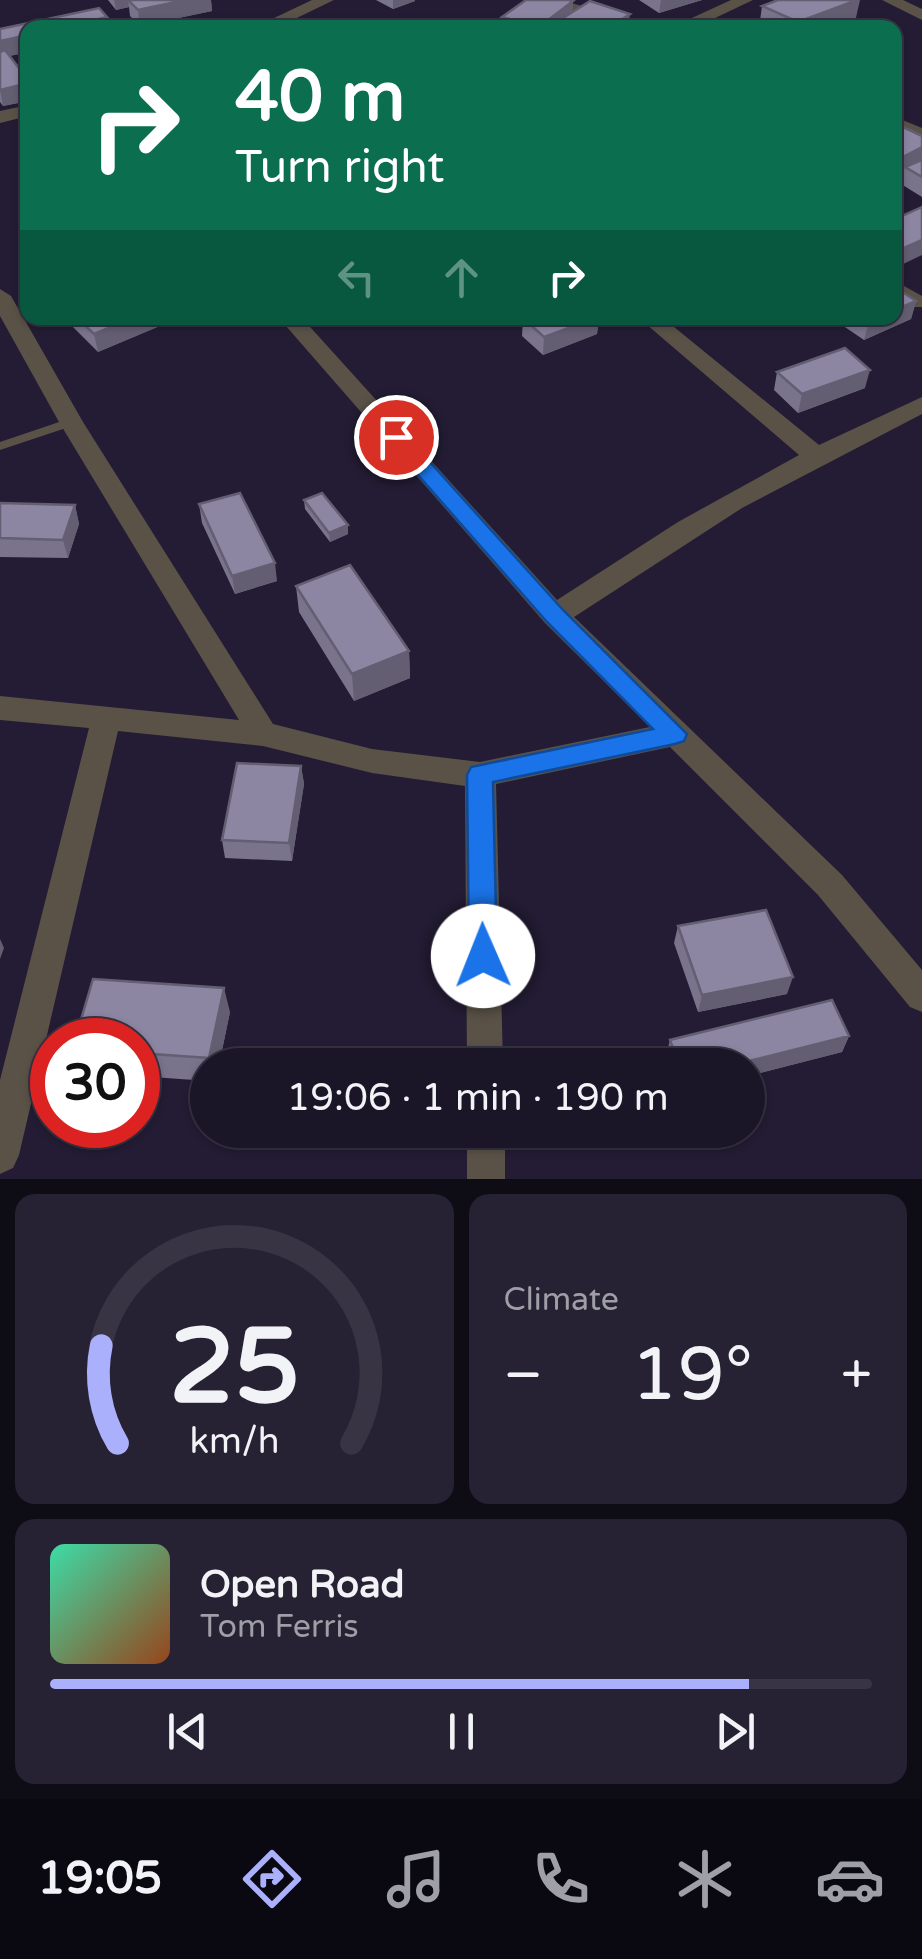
<!DOCTYPE html>
<html lang="en">
<head>
<meta charset="utf-8">
<style>
	:root { --surface:#1a1527; --page:#272233; --text:#f1f3f6; --muted:#9f9fa7; --line:#383444; --accent:#aab0fb }
	body { margin:0; font-family:"Varela Round",sans-serif; background:var(--page); color:var(--text); height:100vh; display:flex; flex-direction:column; font-size:38px; white-space:nowrap }
	* { box-sizing:border-box; margin:0 }
	p { font-size:32px; color:var(--muted) }
	.icon { flex:none; width:55px; height:55px; fill:none; stroke:currentColor; stroke-width:2; stroke-linecap:round; stroke-linejoin:round }
	.map { position:relative; height:1179px; overflow:hidden }
	.side { display:flex; flex-direction:column; gap:15px; padding:15px; background:#0e0c15; flex:1 }
	.side>* { flex:none }
	.banner { position:absolute; left:20px; top:20px; width:882px; height:305px; border-radius:20px; box-shadow:0 2px 8px #0004,0 0 0 2px var(--line); background:#0b6e4f; color:#fff; overflow:hidden }
	.speed { position:absolute; left:30px; top:1018px; display:flex; gap:20px; font-size:50px; font-weight:700; text-align:center }
	.speed>* { display:grid; place-content:center; width:130px; height:130px; border-radius:50%; background:var(--surface); box-shadow:0 2px 8px #0004,0 0 0 2px var(--line); line-height:1 }
	.speed .limit { border:15px solid #d22; background:#fff; color:#111 }
	.pin { position:absolute; display:grid; place-items:center; width:85px; height:85px; color:#fff; margin:-42px; border:5px solid #fff; border-radius:50%; box-shadow:0 2px 10px #0007 }
	.me { position:absolute; width:110px; margin:-55px; rotate:359deg; stroke-linejoin:round; filter:drop-shadow(0 0 8px #0008) }
	.turn { display:flex; align-items:center; gap:35px; height:210px; padding:0 50px; font-size:45px }
	.turn .icon { width:130px; height:130px; stroke-width:2.5 }
	.turn b { display:block; font-size:70px; line-height:85px }
	.lanes { display:flex; align-items:center; height:95px; padding:0 50px; background:#0003; justify-content:center; gap:50px; direction:ltr }
	.lanes .off { opacity:.35 }
	.big { font-size:75px; font-weight:600; line-height:1.1 }
	.side .widget { flex:1; display:flex; flex-direction:column; justify-content:center; gap:15px; min-width:0; padding:0 35px; border-radius:20px; background:var(--page) }
	.side .dial { align-items:center; gap:0 }
	.dial svg { height:260px; overflow:visible; fill:none; stroke:var(--line); stroke-width:7; stroke-linecap:round; text-anchor:middle }
	.dial text { fill:var(--text); stroke:none }
	.song { display:flex; align-items:center; gap:30px }
	.cover { width:120px; height:120px; border-radius:15px; background:linear-gradient(135deg,hsl(160 70% 55%),hsl(20 70% 35%)) }
	.played { height:10px; border-radius:5px; background:linear-gradient(90deg,var(--accent) 85%,var(--line) 85%) }
	.keys { display:flex; justify-content:space-around; direction:ltr }
	.heat { display:flex; justify-content:space-between; align-items:center; font-size:55px; direction:ltr }
	.side .tiles { flex:1; display:grid; gap:15px; grid-template-columns:1fr 1fr }
	.widget:last-child { grid-column:span 2 }
	.trip { position:absolute; left:190px; top:1048px; width:575px; height:100px; border-radius:50px; background:var(--surface); box-shadow:0 2px 8px #0004,0 0 0 2px var(--line); font-weight:600; line-height:100px; text-align:center }
	.menu { display:flex; height:160px; justify-content:space-around; align-items:center; background:#0a0810; color:var(--muted) }
	.menu .icon { width:70px; height:70px }
	.menu .active { color:var(--accent) }
	.menu b { font-size:45px; color:var(--text) }
	.map>svg:first-child { display:block }
	.lines { fill:none; stroke-linecap:round; stroke-linejoin:round }
	.service { fill:#5a5247; fill-rule:evenodd }
	.minor { fill:#5a5247; fill-rule:evenodd }
	.wall { fill:#79738c }
	.shaded-wall { fill:#635e72 }
	.building { fill:#8d86a3; stroke:#635e72; stroke-width:2.5 }
	.route { fill:#1a73e8; stroke:#114b97; stroke-width:2.5 }
</style>
</head>
<body>
<div class="map">
<svg width="922" height="1179" viewBox="0 0 922 1179">
	<rect width="100%" height="100%" fill="#231c34"/>
	<g class="lines">
		<path class="service" d="M71,418l6,4 -2,3 -75,25v-8z"/>
		<path class="minor" d="M312,0h22l-58,28h-23z
			M532,0h28l103,28h-31z
			M731,0h22l-59,28h-24z
			M882,0h21l19,9v11z
			M28,105v11l-28,7v-12z
			M895,117l27,11v13l-27,-11z
			M895,281l27,15v11h-13l-14,-9z
			M0,289l11,7 72,126 190,302 99,25 108,13 170,-35 -105,-104 -266,-305h23l255,282 121,-78 121,-67 -160,-137h24l156,127 103,-48v17l-180,94 -168,109 268,258 80,95v42l-12,-5 -92,-112 -148,-148 -174,37 7,281h-36l-2,-279 -93,-13 -109,-27 -145,-15 -99,424 -6,13 -13,6v-94l89,-352 -89,-8v-24l239,24 -180,-298 -59,-106z
			M467,1130h38v49h-38z"/>
	</g>
	<path class="wall" d="M108,0h103l1,11 -72,15 -10,-10 -1,-9 -13,3z
		M376,0h39v1l-22,8z
		M639,0h63l-43,13z
		M573,1l-1,11 56,16h-145l19,-6v-5z
		M762,6l93,16 -15,6h-81z
		M28,28v47l-6,-8 -3,-13 -10,2 19,24v21l-25,5 -3,-4v-73z
		M922,136v61l-21,-13 3,-13 -9,5z
		M922,207l-23,59 -4,-2v-45z
		M916,301l-5,18 -47,21 -28,-19 1,-3h58z
		M69,318h104l1,2 -76,32 -27,-27z
		M523,318h76l-2,16 -54,21 -21,-19z
		M777,372l88,16 -67,25 -24,-23z
		M304,500l44,34 -18,8 -25,-33z
		M0,503l75,2 4,19 -11,34 -68,-1z
		M199,504l78,77 -42,13 -33,-71z
		M296,586l113,65 1,27 -56,23 -55,-89z
		M301,766l3,18 -12,77 -67,-3 -3,-18z
		M678,926l109,68 -89,18 -24,-69z
		M230,1012l-11,53h-11v16l-70,-5v-36z
		M849,1036l-7,16 -94,24v-11h-79l-3,-9 4,-16z"/>
	<path class="shaded-wall" d="M114,0h38h-24l1,7 -13,3z
		M185,0h26l1,11 -72,15 -2,-16z
		M393,0h22v1l-22,8z
		M661,0h41l-43,13z
		M857,0h3l-5,22 -15,6h-43l1,-6z
		M573,1l-1,16 -20,8v3h-13z
		M630,14l-2,14h-20z
		M107,17l2,11h-49z
		M28,35v17l-10,-2 1,4 -19,4v-17z
		M28,83v18l-25,5 -3,-16z
		M922,147v15l-17,5 -1,4 -9,5v-15z
		M922,240v15l-23,11 5,-18z
		M916,301l-5,18 -47,21 5,-18 10,-4h16v-8z
		M133,318h40l1,2 -76,32 -4,-18z
		M596,318h3l-2,16 -54,21 1,-18z
		M870,370l-5,18 -67,25 4,-19z
		M75,505l4,19 -11,34 -5,-18z
		M348,525v9l-18,8 -1,-9z
		M275,563l2,18 -42,13 -3,-18z
		M409,651l1,27 -56,23 -2,-27z
		M301,766l3,18 -12,77 -3,-18z
		M0,939l4,9 -4,11z
		M793,977l-6,17 -89,18 4,-17z
		M224,988l6,24 -11,53h-8l-2,-7z
		M849,1036l-7,16 -94,24v-11h-15z"/>
	<path class="building" d="M128,0h57l-47,10z
		M526,0h42l5,1 -34,26 -37,-10z
		M778,0h79l-59,22 -36,-16z
		M590,1l40,13 -22,14h-48l-8,-3z
		M99,8l8,9 -47,11h-32v7l-28,6v-12z
		M505,22l9,6h-31z
		M28,48v16l-10,-14z
		M5,50l23,30v3l-28,7v-38z
		M901,126l21,10v11l-27,14v-33z
		M922,160v17l-17,-10z
		M922,207v33l-18,8 -9,-5v-24z
		M895,287l21,14 -21,9z
		M77,318h56l-39,16z
		M523,318h73l-52,19z
		M862,318h17l-10,4z
		M845,348l25,22 -68,24 -25,-22z
		M240,493l35,70 -43,13 -33,-72z
		M322,493l26,32 -19,8 -25,-33z
		M0,503l75,2 -12,35 -63,-2z
		M350,565l59,86 -57,23 -56,-88z
		M237,763l64,3 -12,77 -67,-3z
		M766,910l27,67 -91,18 -24,-69z
		M93,979l131,9 -15,70 -71,-5v-13h-63z
		M832,1000l17,36 -116,29h-54l-9,-25z"/>
	<path class="route" d="M396,430l7,2 160,178 124,124 -3,7 -9,3 -182,38 4,174 -4,9 -10,4 -10,-4 -4,-9 -2,-181 4,-8 182,-38 -106,-107 -158,-180v-10z"/>
</svg>
<div class="speed"><div class="limit">30</div></div>
<div class="pin" style="left:396px;top:437px;background:#d93025"><svg class="icon" aria-label="arrive" viewBox="0 0 24 24"><path d="M6 21V4h12l-3 4 3 4H6"/></svg></div>
<svg class="me" style="left:483px;top:956px" viewBox="-20 -20 40 40"><circle r="19" fill="#fff"/><path d="M0-13L10 11 0 6-10 11z" fill="#1a73e8"/></svg>
<div class="trip">19:06 · 1 min · 190 m</div>
<div class="banner">
<div class="turn"><svg class="icon" aria-label="right" viewBox="0 0 24 24"><path d="M7 20v-9h11M14 6l5 5-5 5"/></svg><div><b>40 m</b>Turn right</div></div>
<div class="lanes"><svg class="icon off" aria-label="left" viewBox="0 0 24 24"><path d="M17 20v-9H6M10 6l-5 5 5 5"/></svg><svg class="icon off" aria-label="ahead" viewBox="0 0 24 24"><path d="M12 20V5M6 11l6-6 6 6"/></svg><svg class="icon" aria-label="right" viewBox="0 0 24 24"><path d="M7 20v-9h11M14 6l5 5-5 5"/></svg></div>
</div>
</div>
<section class="side">
<div class="tiles">
<div class="widget dial"><svg viewBox="0 0 100 80">
<path d="M14 69A42 42 0 1 1 86 69"/>
<path d="M14 69A42 42 0 0 1 9 39" stroke="#aab0fb"/>
<text x="50" y="56" font-size="32" font-weight="700">25</text>
<text x="50" y="72" font-size="11">km/h</text>
</svg></div>
<div class="widget"><p>Climate</p>
<div class="heat"><a>−</a><b class="big">19°</b><a>+</a></div>
</div>
<div class="widget">
<div class="song"><i class="cover"></i><div><b>Open Road</b><p>Tom Ferris</p></div></div>
<div class="played"></div>
<div class="keys"><svg class="icon" aria-label="previous" viewBox="0 0 24 24"><path d="M18 5L8 12l10 7zM5 5v14"/></svg><svg class="icon" aria-label="pause" viewBox="0 0 24 24"><path d="M8 5v14M16 5v14"/></svg><svg class="icon" aria-label="next" viewBox="0 0 24 24"><path d="M6 5l10 7-10 7zM19 5v14"/></svg></div>
</div>
</div>
</section>
<nav class="menu">
<b>19:05</b>
<svg class="icon active" aria-label="directions" viewBox="0 0 24 24"><path d="M12 3l9 9-9 9-9-9zM9 14v-3h6M13 9l2 2-2 2"/></svg>
<svg class="icon" aria-label="music" viewBox="0 0 24 24"><path d="M9 18V5l10-2v13"/><circle cx="6" cy="18" r="3"/><circle cx="16" cy="16" r="3"/></svg>
<svg class="icon" aria-label="phone" viewBox="0 0 24 24"><path d="M5 4h4l2 5-3 2q2 4 5 5l2-3 5 2v4C11 20 4 13 5 4z"/></svg>
<svg class="icon" aria-label="climate" viewBox="0 0 24 24"><path d="M12 3v18M4 7l16 10M4 17L20 7"/></svg>
<svg class="icon" aria-label="car" viewBox="0 0 24 24"><path d="M5 17H2v-5l4-1 3-4h7l3 4 3 1v5h-3M9 17h6M6 11h13"/><circle cx="7" cy="17" r="2"/><circle cx="17" cy="17" r="2"/></svg>
</nav>
</body>
</html>
